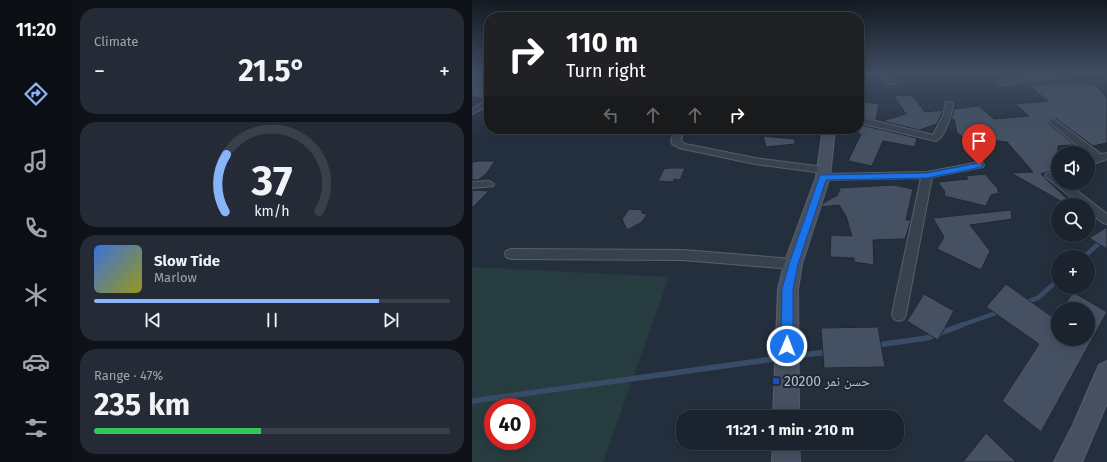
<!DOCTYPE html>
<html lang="en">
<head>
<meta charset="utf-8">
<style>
	:root { --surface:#1b232e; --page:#242b36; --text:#f1f3f6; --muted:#a0a4aa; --line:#39404a; --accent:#8ab4f8 }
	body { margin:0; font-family:"Fira Sans","Noto Naskh Arabic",sans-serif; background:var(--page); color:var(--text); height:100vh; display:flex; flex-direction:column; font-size:15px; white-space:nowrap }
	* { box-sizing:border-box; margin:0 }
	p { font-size:13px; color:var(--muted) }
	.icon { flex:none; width:22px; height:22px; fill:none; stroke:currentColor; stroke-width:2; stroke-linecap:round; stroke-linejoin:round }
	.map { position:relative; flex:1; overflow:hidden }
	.drawer { display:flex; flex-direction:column; gap:8px; padding:8px; background:#0f1319; width:400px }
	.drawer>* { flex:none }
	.top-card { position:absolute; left:12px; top:12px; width:380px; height:122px; border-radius:16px; box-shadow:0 2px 10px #0003,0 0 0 1px var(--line); background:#202124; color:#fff; overflow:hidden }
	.fabs { position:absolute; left:579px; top:146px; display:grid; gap:8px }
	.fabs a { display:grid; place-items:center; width:44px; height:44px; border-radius:50%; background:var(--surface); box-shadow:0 2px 10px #0003,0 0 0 1px var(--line); font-size:20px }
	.speed { position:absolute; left:12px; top:398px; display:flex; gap:8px; font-size:20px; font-weight:700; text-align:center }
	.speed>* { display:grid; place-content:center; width:52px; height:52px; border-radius:50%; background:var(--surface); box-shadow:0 2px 10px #0003,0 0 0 1px var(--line); line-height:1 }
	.speed .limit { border:6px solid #d22; background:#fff; color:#111 }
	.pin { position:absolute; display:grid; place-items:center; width:34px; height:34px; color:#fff; margin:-41px -17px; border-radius:50% 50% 50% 0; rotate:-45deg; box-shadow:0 0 4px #0007 }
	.pin .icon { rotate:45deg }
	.me { position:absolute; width:44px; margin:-22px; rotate:1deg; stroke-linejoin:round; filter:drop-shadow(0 0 3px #0008) }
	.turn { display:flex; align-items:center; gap:14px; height:84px; padding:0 16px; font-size:18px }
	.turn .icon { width:52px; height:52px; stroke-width:2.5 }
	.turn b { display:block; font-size:28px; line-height:34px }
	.lanes { display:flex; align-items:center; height:38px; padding:0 16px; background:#0003; justify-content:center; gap:20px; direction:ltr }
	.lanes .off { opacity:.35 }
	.big { font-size:30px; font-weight:700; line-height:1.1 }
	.drawer .widget { flex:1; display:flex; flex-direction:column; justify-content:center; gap:6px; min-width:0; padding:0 14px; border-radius:16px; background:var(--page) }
	.drawer .dial { align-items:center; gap:0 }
	.dial svg { height:104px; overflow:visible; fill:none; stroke:var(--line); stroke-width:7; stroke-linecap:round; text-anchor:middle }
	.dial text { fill:var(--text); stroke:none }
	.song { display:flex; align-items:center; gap:12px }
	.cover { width:48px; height:48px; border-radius:6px; background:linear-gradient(135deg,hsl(220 70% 55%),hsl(60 70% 35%)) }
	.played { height:4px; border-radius:2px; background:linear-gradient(90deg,var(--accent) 80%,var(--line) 80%) }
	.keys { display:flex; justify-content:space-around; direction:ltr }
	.heat { display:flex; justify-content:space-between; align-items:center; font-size:22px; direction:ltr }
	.charge { height:6px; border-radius:3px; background:linear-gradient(90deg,#34c759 47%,var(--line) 0) }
	.trip { position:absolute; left:204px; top:410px; width:228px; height:40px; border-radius:16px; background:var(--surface); box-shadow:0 2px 10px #0003,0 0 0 1px var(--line); font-weight:700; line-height:40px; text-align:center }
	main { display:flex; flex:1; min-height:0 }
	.menu { display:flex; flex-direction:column; width:72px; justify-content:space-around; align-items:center; background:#0b0e12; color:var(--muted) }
	.menu .icon { width:28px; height:28px }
	.menu .selected { color:var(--accent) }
	.menu b { font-size:18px; color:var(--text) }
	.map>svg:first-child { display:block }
	.green { fill:#263c3f; fill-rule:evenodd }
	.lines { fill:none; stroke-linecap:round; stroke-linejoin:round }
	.stream-far1 { stroke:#394c67; stroke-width:4.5 }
	.stream { stroke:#394c67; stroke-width:5.5 }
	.building { fill:#455162; stroke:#1f2835 }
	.street-casing { stroke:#565f6c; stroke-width:2 }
	.secondary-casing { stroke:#565f6c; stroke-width:2 }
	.street { fill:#38414e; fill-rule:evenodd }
	.secondary { fill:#465061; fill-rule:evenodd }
	.route { fill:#1a73e8; stroke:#114b97 }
	.transit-dot { fill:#1a4fb4; stroke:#1d2633; stroke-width:1.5 }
	.labels { text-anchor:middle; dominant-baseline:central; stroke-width:4; stroke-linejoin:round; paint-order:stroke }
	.near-poi-label { font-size:14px; fill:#b4bcc9; stroke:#1d2633; text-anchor:start }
</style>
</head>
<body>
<main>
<nav class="menu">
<b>11:20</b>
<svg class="icon selected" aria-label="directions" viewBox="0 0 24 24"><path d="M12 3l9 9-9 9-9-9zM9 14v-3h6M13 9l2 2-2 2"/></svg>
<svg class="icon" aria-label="music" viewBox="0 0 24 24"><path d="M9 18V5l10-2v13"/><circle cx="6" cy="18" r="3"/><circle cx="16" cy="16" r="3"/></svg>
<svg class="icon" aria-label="phone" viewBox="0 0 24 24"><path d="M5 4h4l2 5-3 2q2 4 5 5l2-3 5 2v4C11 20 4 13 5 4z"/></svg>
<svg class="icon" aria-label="climate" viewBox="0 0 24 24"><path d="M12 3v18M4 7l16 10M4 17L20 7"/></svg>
<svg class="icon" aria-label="car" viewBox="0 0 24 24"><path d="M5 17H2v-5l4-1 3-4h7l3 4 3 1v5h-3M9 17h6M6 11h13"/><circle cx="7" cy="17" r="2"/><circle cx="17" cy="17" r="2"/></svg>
<svg class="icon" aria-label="filters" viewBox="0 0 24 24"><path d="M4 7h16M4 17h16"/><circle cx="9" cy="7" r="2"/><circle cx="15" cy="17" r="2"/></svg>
</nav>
<section class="drawer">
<div class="widget"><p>Climate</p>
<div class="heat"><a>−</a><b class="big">21.5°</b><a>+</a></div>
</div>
<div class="widget dial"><svg viewBox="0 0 100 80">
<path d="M14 69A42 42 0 1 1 86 69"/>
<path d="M14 69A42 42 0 0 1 15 25" stroke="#8ab4f8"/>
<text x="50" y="56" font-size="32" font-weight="700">37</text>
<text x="50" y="72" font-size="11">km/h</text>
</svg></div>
<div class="widget">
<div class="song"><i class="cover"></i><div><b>Slow Tide</b><p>Marlow</p></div></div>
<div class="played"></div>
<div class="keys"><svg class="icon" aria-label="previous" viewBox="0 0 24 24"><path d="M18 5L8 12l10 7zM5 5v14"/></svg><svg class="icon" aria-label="pause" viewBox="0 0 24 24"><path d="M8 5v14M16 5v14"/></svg><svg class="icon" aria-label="next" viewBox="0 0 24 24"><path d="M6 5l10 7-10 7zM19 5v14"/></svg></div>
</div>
<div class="widget"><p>Range · 47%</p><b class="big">235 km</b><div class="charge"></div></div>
</section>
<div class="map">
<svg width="635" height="462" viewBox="0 0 635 462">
	<rect width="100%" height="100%" fill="#242f3e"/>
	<path class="green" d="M0,267l197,10 -66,185h-131zM21,407h34v34h-34z"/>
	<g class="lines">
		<path class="stream-far1" d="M612,257l23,-21
			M554,302l12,-4 20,-18
			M487,326l40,-14"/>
		<path class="stream" d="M405,345l50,-7 35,-13
			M321,356l35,-4
			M0,401l309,-43"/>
	</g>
	<path class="building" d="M610,82l14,3 11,13v45l-14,3 -38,-28 -5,1 -1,4 1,2 25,20 -17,1v23l-17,5 29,28 -2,3 -57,-32 22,-1 -26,-30 -44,-5 -6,-4 -3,-14 -3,1 3,-11 25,-3 15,13 35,-3 -14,-12 33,-3 -20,-16 23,-1 -1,-1z
		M0,84h17v11l-7,4 -10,-3z
		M437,95l4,2 12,15 18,-2 -6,14 -18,6 -37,-9 24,-7 -12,-18z
		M387,101l20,3 -3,16 -17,-4z
		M389,125l56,13 -2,9 -32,-6 -11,25 -24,-5 13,-27h-3z
		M291,136l32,3v5l-29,3z
		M7,161h16l-9,13 -8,6h-6v-18z
		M197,168h16l-5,12 -6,-1 -1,3 -15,-1 6,-12z
		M513,174l14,16h-2l3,3 -9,2 -5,11 -42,-10 1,-4 -7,-10 30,-3 -2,-3z
		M422,185l19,4 -7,31h5l-6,19 -32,1 1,25 -20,-3v-4l-24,-1 1,-22 21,1 -6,-20 -7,-11 -17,2 1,-4 15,-8 -1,-3h3l-1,-4z
		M0,190l17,1 -17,17z
		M157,209l13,1v3l5,1 -5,8 -15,8 -5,-11z
		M539,210l1,9 -42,6 20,26 -9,19 -44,-21 7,-12 -11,-19z
		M635,227v22l-18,-11z
		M534,284l52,37v18h30v-30h-26l11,-17 34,20 -66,120 -39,-31 37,-57 -53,-37z
		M452,294l30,17 -16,29 -31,-19z
		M406,327l7,40 -61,1 -3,-40z
		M514,433l30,29h-53z"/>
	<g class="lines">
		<g class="street-casing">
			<path id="street" d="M408,74h8l8,8 -1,2h-6z
				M579,74h22l-3,2 -69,9 -4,-2 4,-2z
				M17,78v4l-17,1v-4z
				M14,100h3v5l-17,9v-5z
				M474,102h6l1,2c-1,9 -8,34 -17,37l-77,-18v-6l74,18 10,-19z
				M582,119l47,35 6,-1v6l-19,7v-6l5,-2 -42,-34 -1,-2 1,-2z
				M200,129h10l1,2 -2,10 4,3 70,14 69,9 5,3 -5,3 -69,-9 -76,-16 -7,-4 -1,-3 3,-9z
				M507,162l4,1 1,2 -1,2 -51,10 -26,137 -2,5 -5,2 -5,-2 -2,-5 29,-136 -98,2 -5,-3 5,-3 104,-2z
				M586,170v13h9l40,31v10l-4,-1 -15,-12v-6h-7l-36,-29 1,-2z
				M17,181l5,3 -1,2 -21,2v-6z
				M39,249l172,1 110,9 5,1 2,4 -2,4 -5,1 -110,-9 -172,-1 -5,-2 -1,-3 1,-3z"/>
		</g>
		<g class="secondary-casing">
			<path id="secondary" d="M351,129h12l-5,48 -28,87 -4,25 1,128h-26l5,-128 6,-25 32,-87z
				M635,361v42l-25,59h-28l19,-37 26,-60z
				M301,443h26l1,19h-28z"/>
		</g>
		<use href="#street" class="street"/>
		<use href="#secondary" class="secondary"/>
	</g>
	<linearGradient id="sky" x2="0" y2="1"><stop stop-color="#141a22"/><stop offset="0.53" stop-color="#3f4d63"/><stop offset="1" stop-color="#3f4d63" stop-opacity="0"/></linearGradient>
	<rect width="635" height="139" fill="url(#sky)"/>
	<path class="route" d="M507,163h3v4l-55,11 -101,2 -28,84 -5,25v57l-2,4 -4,1 -4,-1 -2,-4 1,-57 7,-25 31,-89 107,-2z"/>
	<rect class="transit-dot" x="300" y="377" width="8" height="8" rx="2"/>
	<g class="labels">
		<g class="near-poi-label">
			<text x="312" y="381">حسن نمر 20200</text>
		</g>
	</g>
</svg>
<div class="fabs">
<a><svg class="icon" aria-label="sound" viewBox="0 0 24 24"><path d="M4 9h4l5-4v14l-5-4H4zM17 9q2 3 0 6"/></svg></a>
<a><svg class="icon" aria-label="search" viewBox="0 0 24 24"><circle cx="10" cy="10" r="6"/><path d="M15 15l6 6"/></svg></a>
<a>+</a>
<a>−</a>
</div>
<div class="speed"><div class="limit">40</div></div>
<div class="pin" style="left:507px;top:165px;background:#d93025"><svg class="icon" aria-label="arrive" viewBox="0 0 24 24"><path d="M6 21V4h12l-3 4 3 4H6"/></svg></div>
<svg class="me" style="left:315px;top:346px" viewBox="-20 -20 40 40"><circle r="17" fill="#1a73e8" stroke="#fff" stroke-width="3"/><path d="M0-11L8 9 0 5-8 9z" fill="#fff"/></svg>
<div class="trip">11:21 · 1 min · 210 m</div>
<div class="top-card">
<div class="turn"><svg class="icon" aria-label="right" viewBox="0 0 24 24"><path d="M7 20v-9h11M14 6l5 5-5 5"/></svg><div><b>110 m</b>Turn right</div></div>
<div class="lanes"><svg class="icon off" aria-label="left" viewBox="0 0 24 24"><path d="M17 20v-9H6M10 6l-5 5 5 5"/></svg><svg class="icon off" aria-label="ahead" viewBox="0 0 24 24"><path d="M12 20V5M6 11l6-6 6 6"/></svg><svg class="icon off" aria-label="ahead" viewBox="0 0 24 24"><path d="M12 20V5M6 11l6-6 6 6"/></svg><svg class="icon" aria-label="right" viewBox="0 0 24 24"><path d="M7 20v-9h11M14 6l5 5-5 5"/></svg></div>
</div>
</div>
</main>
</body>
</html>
